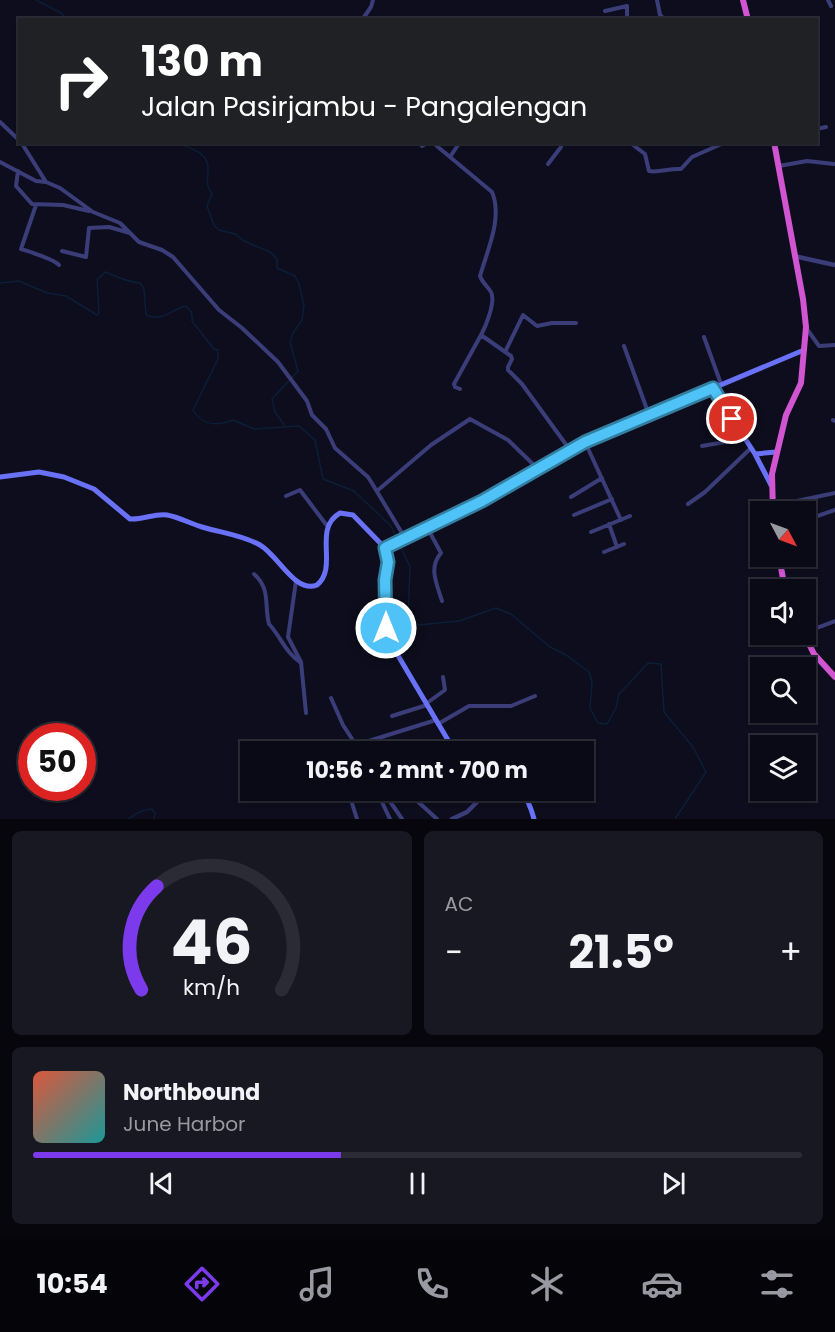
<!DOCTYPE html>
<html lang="id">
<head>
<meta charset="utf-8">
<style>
	:root { --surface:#0a0a16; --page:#181823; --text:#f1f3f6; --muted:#999aa1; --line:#2a2b35; --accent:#7c3aed }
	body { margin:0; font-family:Poppins,sans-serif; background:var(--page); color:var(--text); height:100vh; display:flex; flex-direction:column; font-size:22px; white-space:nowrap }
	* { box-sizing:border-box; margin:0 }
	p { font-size:20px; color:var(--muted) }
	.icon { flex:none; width:33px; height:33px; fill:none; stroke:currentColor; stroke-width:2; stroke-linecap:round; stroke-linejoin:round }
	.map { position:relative; height:819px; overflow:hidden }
	.side { display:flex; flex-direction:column; gap:12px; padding:12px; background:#06060c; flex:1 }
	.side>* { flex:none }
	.guide { position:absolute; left:18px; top:18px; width:800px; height:126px; border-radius:0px; box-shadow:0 2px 4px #0004,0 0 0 2px var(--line); background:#202124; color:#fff; overflow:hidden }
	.needle { width:39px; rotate:131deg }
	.controls { position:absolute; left:750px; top:501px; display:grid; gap:12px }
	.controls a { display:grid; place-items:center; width:66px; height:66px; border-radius:0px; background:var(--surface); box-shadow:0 2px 4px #0004,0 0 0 2px var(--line); font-size:30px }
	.speed { position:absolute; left:18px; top:723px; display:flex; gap:12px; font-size:30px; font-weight:700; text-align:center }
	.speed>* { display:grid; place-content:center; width:78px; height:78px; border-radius:50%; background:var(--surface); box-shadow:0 2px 4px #0004,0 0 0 2px var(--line); line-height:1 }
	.speed .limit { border:9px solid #d22; background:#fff; color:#111 }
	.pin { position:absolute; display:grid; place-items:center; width:51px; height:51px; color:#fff; margin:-26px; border:3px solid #fff; border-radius:50%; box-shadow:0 2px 6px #0007 }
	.me { position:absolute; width:66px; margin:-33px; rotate:0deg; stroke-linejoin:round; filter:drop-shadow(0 0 4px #0008) }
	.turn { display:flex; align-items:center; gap:21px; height:126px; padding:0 24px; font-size:27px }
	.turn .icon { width:78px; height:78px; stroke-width:2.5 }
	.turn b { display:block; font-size:42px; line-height:51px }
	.big { font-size:45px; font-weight:700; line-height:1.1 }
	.side .tile { flex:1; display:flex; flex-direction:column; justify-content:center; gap:9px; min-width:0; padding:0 21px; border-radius:9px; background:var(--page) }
	.side .dial { align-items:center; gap:0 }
	.dial svg { height:156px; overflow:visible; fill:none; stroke:var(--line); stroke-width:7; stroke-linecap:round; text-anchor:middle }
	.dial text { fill:var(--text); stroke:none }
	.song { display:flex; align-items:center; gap:18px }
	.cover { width:72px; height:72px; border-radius:9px; background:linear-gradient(135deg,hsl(10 70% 55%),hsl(180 70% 35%)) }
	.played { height:6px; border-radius:3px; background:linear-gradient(90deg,var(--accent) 40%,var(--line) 40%) }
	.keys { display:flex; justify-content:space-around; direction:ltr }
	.heat { display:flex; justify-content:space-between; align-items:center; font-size:33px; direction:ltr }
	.side .tiles { flex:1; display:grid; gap:12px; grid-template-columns:1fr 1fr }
	.tile:last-child { grid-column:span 2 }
	.trip { position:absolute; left:240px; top:741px; width:354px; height:60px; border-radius:0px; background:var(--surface); box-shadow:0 2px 4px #0004,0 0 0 2px var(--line); font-weight:700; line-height:60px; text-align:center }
	.menu { display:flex; height:96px; justify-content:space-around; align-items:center; background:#040409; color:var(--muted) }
	.menu .icon { width:42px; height:42px }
	.menu .active { color:var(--accent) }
	.menu b { font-size:27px; color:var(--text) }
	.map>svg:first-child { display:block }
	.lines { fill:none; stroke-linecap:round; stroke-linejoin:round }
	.stream { stroke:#0b1f37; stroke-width:1.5 }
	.minor { stroke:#3b3d79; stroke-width:4 }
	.tertiary { stroke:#3b3d79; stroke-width:4.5 }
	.secondary { stroke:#6971f6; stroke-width:5 }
	.trunk { stroke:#d154d0; stroke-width:6 }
	.route-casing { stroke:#337fa1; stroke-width:15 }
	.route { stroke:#4fc3f7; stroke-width:10 }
</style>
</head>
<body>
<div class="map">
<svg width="835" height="819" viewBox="0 0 835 819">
	<rect width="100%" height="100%" fill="#0e0d1d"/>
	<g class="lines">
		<path class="stream" d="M36,0l25,13 7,7
			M173,142c14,6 37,8 35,29 0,12 -3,11 4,23l-5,12 7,19 5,5 16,4 9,7 26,11 7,7v9l18,8 4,8 5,22 -2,14 -9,13 -3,9 8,29 -26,28 3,13 10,14
			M0,283l19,-2 28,12 19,3 31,19 2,-2 -2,-33 8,-8c15,5 17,9 35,11l4,6 2,26c18,7 23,-4 39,-9 6,3 8,8 7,15l22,28 4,1v9l-25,51c9,16 25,16 40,10l21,9 45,-3 16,14 8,39 31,12 37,35 6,13
			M399,543l11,24 -2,51 10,7 41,-4 37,-13 15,6 39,33 16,8 23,17 3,10 -2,26 8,15 9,1 9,-16 3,-14 29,-31 13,1 3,48 29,35 13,25 -31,47
			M128,819c7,-5 15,-10 24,-10l3,4 -1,6"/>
		<path class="minor" d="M657,0l3,15 5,5
			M828,0l3,6
			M605,11l22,-5v14
			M362,20l9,-13 2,-7
			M0,122l20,19
			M816,129l10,-2
			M21,142l25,40 14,6 33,24 27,11 19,19 23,8 11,7 46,53 23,18 36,34 29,39 5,14 14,14 9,19 33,29 5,8 32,53
			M419,142l3,4 7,-4
			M432,142l60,50c11,26 -5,59 -12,84 2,6 7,10 11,16 5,9 -5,34 -10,43l30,21 1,3 -4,8v3l14,14 48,66
			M629,142l16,12 4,17c10,2 20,-3 32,-2l11,-12 34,-15
			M450,157l10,-15
			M0,162l36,19 10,1
			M548,164l13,-17v-5
			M779,166l28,-5 27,3
			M18,171l-2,15 16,18 31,1 26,6
			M36,205l-15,44c9,3 33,10 38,16
			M62,251l24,6 3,-29 20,-1 21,6
			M807,329l12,17 16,-1
			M704,337l17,47
			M624,346l25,69
			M505,352l18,-37 14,11 15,-3h24
			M460,389l-5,-2 -1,-3 27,-49
			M833,420l2,1
			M585,442l36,78
			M702,446l23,-4 17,-6
			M377,491l54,-46 39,-26 38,21 30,29
			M286,496l14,-6 28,37
			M571,497l31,-19
			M688,504l17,-12 46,-44
			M773,506l62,-13
			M574,515l38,-16
			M806,520l29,-10
			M609,524l8,23
			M428,529l13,24c-13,15 -4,31 1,48
			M591,532l39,-16
			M604,552l20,-8
			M254,574c17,15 10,31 15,50 12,13 16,28 31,38
			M296,581l-8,56 13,25 5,51
			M806,632l29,-11
			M331,698l12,27 13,20 80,-25
			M427,703l18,-13 -2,-13
			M392,716l35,-11
			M438,724l31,-18h42l24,-10
			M377,790l4,9
			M389,790l26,9 22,20
			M351,800l6,19
			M390,819l-9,-19 6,-3 15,22"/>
		<path class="tertiary" d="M794,256l41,9
			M452,819l15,-7 17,-17"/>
		<path class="secondary" d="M713,389l42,65 16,31
			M755,454l21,-2
			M0,477l39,-5 25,5 30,12 36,30c13,1 25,-6 37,-4 12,2 24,9 35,12 20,6 40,8 58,18 18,10 35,49 57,40 22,-18 -5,-56 23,-72l13,2 32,33 3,14 -3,18 1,48 4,14 65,110
			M385,548l97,-47 103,-59 219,-92
			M480,790l4,5 3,1c30,-1 37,-14 47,23"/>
		<path class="trunk" d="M743,0l5,20
			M773,512l-1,-38 14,-59 15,-32 5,-56 -3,-28 -29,-157
			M779,556l6,34
			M804,634l10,20 21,23"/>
	</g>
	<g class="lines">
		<g class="route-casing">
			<path id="route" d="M386,628l-1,-48 3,-18 -3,-14 97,-47 103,-59 128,-54 19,31"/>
		</g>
		<use href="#route" class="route"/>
	</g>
</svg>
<div class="controls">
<a><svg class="needle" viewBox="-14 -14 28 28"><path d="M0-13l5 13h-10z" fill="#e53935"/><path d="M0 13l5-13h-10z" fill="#999aa1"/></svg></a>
<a><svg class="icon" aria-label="sound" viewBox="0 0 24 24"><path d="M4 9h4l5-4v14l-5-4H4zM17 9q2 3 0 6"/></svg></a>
<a><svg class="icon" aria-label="search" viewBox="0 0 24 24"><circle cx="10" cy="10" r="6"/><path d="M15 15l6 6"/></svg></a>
<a><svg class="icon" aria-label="layers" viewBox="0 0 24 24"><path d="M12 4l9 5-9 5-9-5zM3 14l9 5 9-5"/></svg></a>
</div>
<div class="speed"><div class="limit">50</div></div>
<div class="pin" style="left:732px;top:419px;background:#d93025"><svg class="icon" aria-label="arrive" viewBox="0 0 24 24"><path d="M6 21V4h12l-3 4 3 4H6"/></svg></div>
<svg class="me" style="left:386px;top:628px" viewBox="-20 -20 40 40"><circle r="17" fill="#4fc3f7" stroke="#fff" stroke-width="3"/><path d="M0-11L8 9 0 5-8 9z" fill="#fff"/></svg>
<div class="trip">10:56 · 2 mnt · 700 m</div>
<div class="guide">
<div class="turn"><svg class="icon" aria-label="right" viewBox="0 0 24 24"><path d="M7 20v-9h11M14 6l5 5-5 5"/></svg><div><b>130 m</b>Jalan Pasirjambu - Pangalengan</div></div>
</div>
</div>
<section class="side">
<div class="tiles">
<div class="tile dial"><svg viewBox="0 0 100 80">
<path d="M14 69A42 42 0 1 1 86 69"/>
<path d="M14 69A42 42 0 0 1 22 16" stroke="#7c3aed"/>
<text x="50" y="56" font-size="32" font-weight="700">46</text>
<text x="50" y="72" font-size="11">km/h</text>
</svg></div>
<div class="tile"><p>AC</p>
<div class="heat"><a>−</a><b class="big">21.5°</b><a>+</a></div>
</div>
<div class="tile">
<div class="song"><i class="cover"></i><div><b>Northbound</b><p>June Harbor</p></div></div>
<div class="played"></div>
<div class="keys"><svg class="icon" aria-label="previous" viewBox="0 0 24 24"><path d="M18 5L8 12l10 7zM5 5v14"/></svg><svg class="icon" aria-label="pause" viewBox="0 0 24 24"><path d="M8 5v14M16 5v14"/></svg><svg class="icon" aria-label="next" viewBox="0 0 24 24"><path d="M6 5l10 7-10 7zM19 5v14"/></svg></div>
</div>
</div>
</section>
<nav class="menu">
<b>10:54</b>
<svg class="icon active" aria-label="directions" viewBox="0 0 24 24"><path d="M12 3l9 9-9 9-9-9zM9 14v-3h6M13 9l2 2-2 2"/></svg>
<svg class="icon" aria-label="music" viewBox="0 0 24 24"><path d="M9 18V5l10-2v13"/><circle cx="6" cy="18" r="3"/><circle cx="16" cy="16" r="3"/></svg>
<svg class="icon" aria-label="phone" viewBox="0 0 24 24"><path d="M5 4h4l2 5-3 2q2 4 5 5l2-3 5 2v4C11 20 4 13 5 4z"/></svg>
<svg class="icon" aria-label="climate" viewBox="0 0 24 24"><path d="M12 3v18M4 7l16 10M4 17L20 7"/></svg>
<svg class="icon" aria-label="car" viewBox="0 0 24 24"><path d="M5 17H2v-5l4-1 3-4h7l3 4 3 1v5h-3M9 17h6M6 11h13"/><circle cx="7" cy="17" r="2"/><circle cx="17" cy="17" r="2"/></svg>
<svg class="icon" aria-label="filters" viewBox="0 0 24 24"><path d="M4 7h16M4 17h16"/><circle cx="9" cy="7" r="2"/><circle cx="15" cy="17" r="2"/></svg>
</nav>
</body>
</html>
